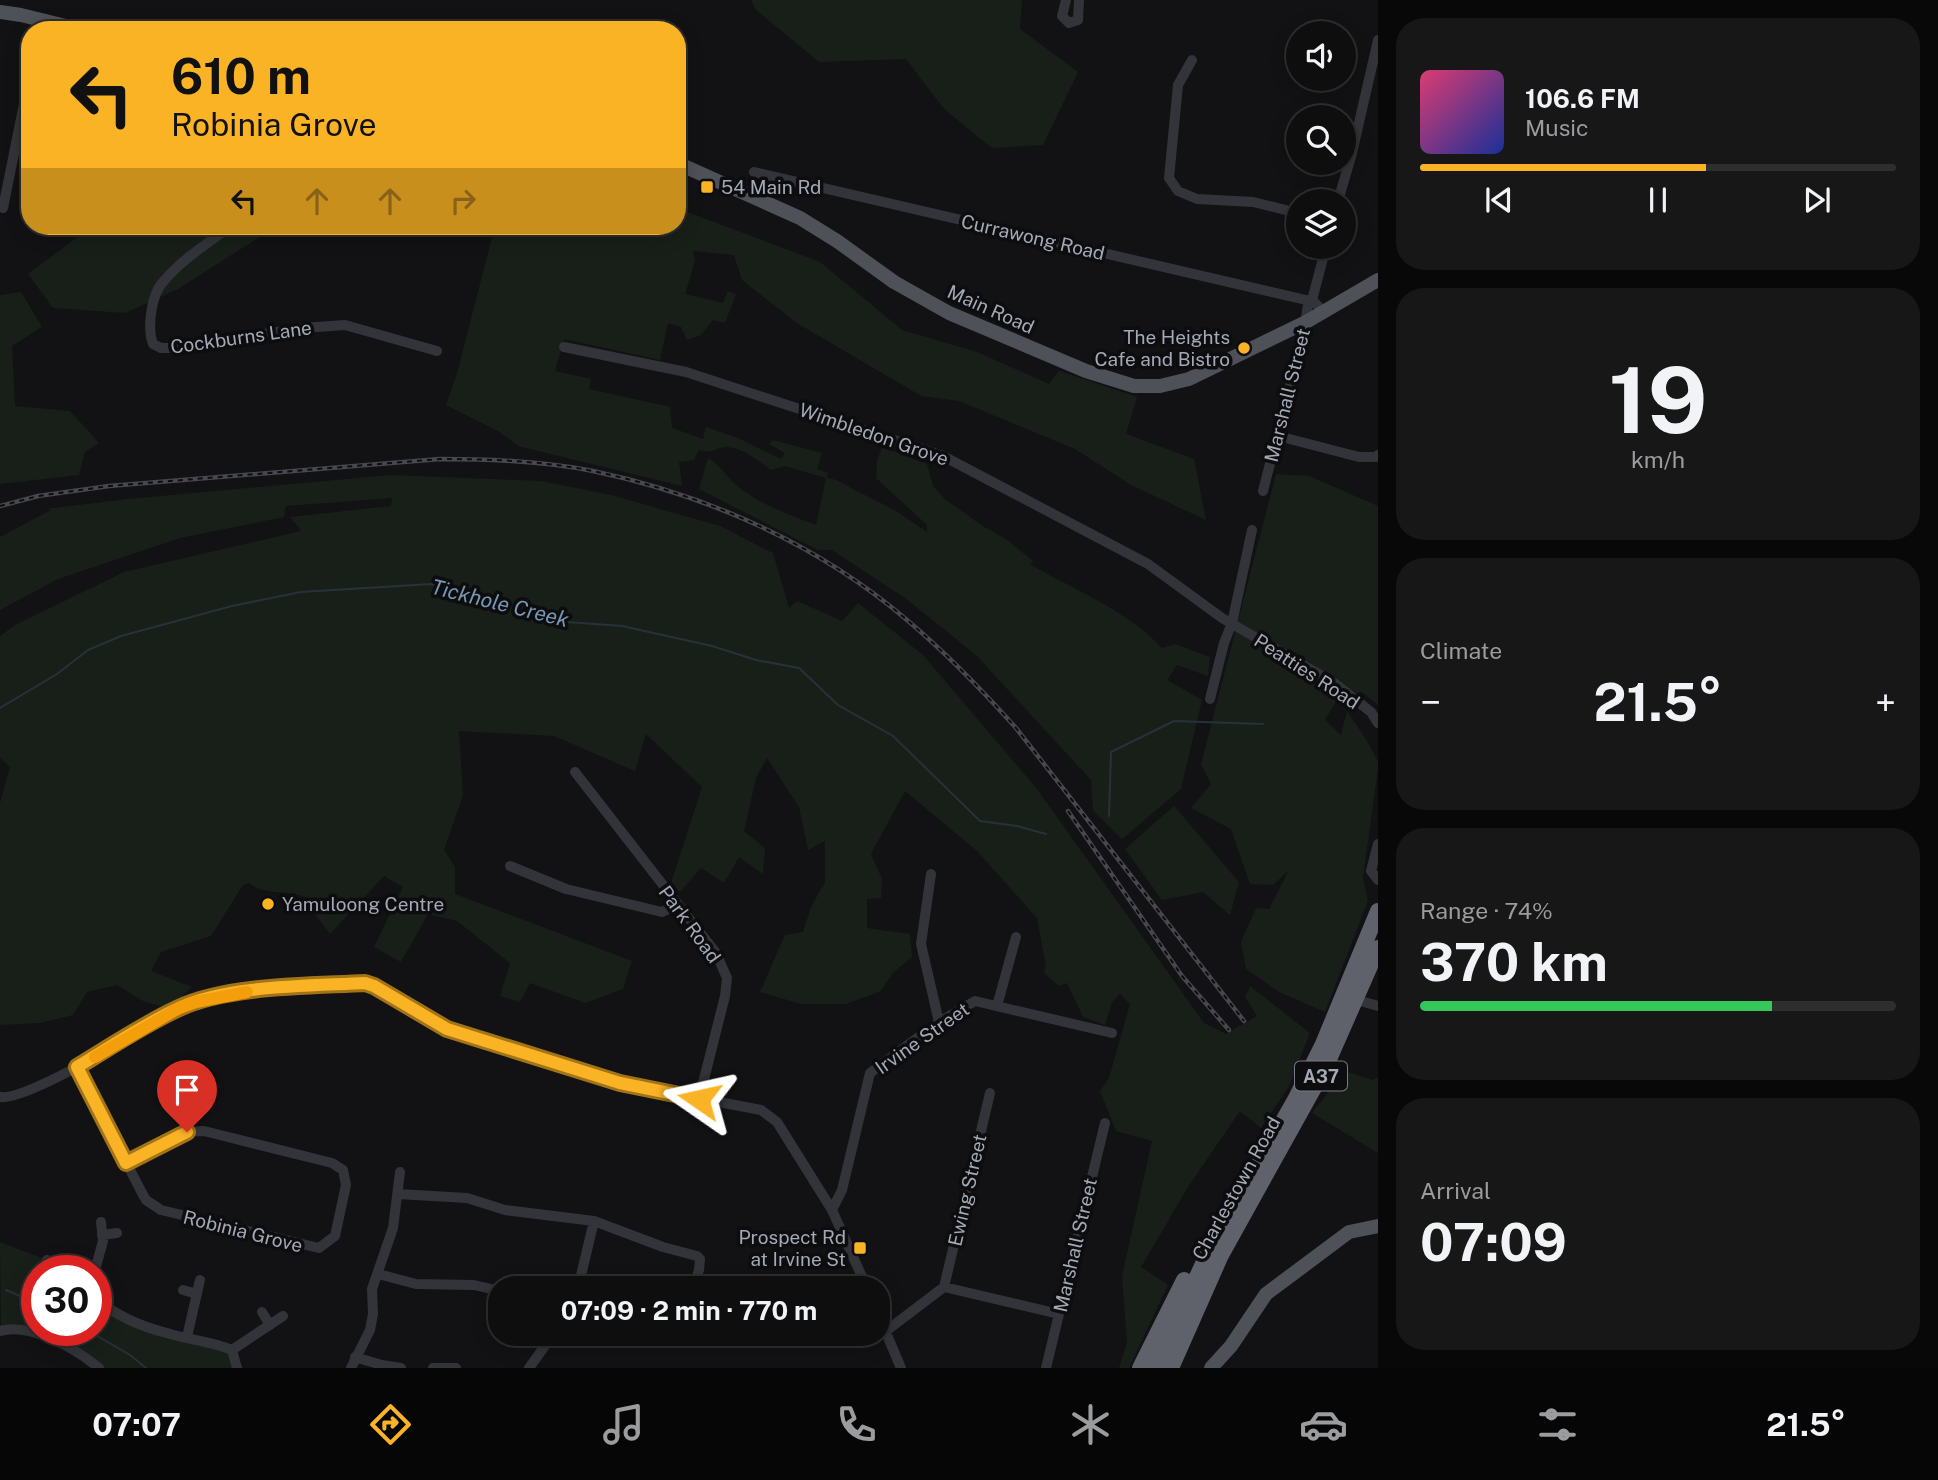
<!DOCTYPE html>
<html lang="en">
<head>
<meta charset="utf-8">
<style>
	:root { --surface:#0e0e0f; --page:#171718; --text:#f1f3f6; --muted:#9b9c9e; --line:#2e2e2f; --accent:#fab325 }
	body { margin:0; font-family:"Public Sans",sans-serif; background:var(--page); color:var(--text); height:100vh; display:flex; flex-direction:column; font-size:26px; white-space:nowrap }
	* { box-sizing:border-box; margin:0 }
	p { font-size:23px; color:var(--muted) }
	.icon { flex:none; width:38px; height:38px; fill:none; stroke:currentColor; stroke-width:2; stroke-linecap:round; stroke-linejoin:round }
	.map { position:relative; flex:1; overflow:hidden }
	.panel { display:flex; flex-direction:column; gap:18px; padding:18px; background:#080808; width:560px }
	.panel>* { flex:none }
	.banner { position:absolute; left:21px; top:21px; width:665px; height:214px; border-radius:28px; box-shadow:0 4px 18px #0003,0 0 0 2px var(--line); background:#fab325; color:#111; overflow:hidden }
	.buttons { position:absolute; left:1286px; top:21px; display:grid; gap:14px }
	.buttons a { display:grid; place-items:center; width:70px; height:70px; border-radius:50%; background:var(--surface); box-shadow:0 4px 18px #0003,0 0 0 2px var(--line); font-size:35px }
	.speed { position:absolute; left:21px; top:1255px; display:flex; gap:14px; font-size:35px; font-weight:700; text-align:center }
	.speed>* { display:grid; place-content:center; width:91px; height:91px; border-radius:50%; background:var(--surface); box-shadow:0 4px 18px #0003,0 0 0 2px var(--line); line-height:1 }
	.speed .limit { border:10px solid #d22; background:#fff; color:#111 }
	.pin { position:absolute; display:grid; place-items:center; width:60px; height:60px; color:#fff; margin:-72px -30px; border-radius:50% 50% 50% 0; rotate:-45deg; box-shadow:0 0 7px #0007 }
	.pin .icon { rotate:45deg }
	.me { position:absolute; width:77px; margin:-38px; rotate:281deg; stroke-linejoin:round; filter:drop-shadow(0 0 5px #0008) }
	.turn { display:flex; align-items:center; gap:24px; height:147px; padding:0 35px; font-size:32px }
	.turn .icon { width:91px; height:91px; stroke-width:2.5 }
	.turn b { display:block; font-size:49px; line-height:60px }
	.lanes { display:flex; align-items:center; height:66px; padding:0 35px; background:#0003; justify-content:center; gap:35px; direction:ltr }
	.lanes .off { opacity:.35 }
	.big { font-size:52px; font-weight:700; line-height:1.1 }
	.panel .card { flex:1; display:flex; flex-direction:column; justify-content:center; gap:10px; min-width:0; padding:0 24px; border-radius:28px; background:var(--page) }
	.panel .dial { align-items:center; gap:0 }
	.dial b { font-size:91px; line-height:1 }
	.song { display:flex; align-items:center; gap:21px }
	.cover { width:84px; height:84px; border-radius:10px; background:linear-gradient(135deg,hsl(340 70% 55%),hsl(230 70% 35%)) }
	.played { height:7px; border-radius:4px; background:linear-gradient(90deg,var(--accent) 60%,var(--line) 60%) }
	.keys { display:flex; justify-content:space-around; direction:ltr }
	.heat { display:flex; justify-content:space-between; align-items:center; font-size:38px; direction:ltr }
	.charge { height:10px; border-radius:5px; background:linear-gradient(90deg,#34c759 74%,var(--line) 0) }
	.trip { position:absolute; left:488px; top:1276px; width:402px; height:70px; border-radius:28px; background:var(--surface); box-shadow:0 4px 18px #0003,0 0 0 2px var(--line); font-weight:700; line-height:70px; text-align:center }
	.dock { display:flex; height:112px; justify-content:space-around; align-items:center; background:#060606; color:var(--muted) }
	.dock .icon { width:49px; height:49px }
	.dock .selected { color:var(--accent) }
	.dock b { font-size:32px; color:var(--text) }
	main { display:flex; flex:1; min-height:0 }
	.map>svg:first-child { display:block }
	.green { fill:#181f19 }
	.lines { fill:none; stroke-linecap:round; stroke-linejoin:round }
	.stream { stroke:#283138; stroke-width:2 }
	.minor { stroke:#333439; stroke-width:10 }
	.major { stroke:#4f5158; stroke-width:14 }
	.highway { stroke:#5f626a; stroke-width:16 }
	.rail-casing { stroke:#46484e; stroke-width:4.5 }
	.rail { stroke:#0d0d0f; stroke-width:2; stroke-dasharray:5; stroke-linecap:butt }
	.route-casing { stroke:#a27418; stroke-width:18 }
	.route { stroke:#fab325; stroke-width:12 }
	.slow { stroke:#f59e0b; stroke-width:12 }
	.poi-dot { fill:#fab325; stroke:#0d0d0f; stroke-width:2.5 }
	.labels { text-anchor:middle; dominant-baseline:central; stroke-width:7; stroke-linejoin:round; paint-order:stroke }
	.shield { fill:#0d0d0f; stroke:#767a83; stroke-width:2 }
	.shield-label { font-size:18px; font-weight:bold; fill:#a3a9b5 }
	.poi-label { font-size:19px; fill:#a3a9b5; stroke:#0d0d0f; text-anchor:start }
	.street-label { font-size:19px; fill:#a3a9b5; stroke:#0d0d0f }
	.water-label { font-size:21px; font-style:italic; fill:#7897b2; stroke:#0d0d0f }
</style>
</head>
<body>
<main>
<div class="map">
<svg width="1378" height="1368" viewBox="0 0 1378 1368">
	<rect width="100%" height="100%" fill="#121214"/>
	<path class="green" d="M751,0h271l-2,29 58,43 -35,73 -51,3 -48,-39 -38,-50 -87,3 -63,-52z
		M677,208l143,54 82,68 75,22 72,32 10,-13 78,26 -11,37 68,25 12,61 -75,-35 -56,-36 -116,-48 -38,-5 -124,-73 -55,-43 -8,-25 -41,-4 2,10 -10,33 38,9 5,-12 8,3 -11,29 -12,-3 -12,15 -14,5 -6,-13 -13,-4 -8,37 -96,-21 -9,32 36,8 -2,10 81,18 2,21 31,11 3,-12 32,11 43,21 4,-6 -16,-9 4,-4 49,13 -5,16 11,4 -1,5 9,2 60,31 31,21v-7l-51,-47 1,-17 5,-14 45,17 6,22 12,13 36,26 25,14 27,22 -3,3c45,27 96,45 132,84l13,-4 35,13 -2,19 -31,-11 -10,15 35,20 -21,89 -59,50 -29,-29 -2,-30 -115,-125 -71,-57 -73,-48h-14l-119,-61 9,-31c14,7 19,21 32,30 23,18 50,27 76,37l10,-47 -41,-12 -14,4c-12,-9 -29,-23 -45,-23 -13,1 -11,7 -27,3l-5,10 -15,2 3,24 -164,-40 -18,-14 -54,-27 11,-32 38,-147h182z
		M92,226h261l-92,10 -83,53 -53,24 -72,-5 -25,-34z
		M21,292l21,35 -30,19 3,60 55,5 29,32 -14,9 -6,23 -79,9v-189z
		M1276,474l33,2 69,30v199l-16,-13 -24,6 -13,22 16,15 6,-24 20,30 11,20v7l-15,110 5,23 -43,111 -46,-20 -33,-23 -5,-27 15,-34 13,1 20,-39 -16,15 -23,-1 -19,-55 -40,-21 20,-24 -10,-20z
		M391,475l150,6 70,14 109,31 53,27 16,55 8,-7 45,20 16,-18 65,52 114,134 167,234 22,11 31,-18 -12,-19 5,-11 60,47 -22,55 -27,40 -21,-17 -52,76 -47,80 27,18 -39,83h-10l8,-26 -5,-66 30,-135 -36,-10 -16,-40 9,-13 21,-74 -10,-10 -8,8 -7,23 -22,-8 -16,-34 -8,3 -15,-13 2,-7 -9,-48 -60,-67 -72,-60 -34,63 11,25 -1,19 -14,1v29l43,6 2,23 -20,17 -11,17 -35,13h-45l-41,-12 25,-57 18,-3 8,-25 14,-25v-41l-17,9 -9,-43 -32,-49 -11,20 -12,53 21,17 -2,26 -24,-17 -15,26 -23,-15 -21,24 -9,-9 31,-96 -56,-53 -11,37 -81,-35 -95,-5 4,64 -19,55 11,17v27l177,67 -9,28 -38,14 -55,-20 -10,19 -20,-6 10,-33 -53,-42 -29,-7 -27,48 -27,-15 29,-60 -19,-11 -54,58 -22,-29v-6c-18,-11 -43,-2 -59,-16l-6,2 -32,51 -50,16 -10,19 41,16 -11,10 -18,10 -20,-6 -26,-16 -30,7 -14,23 -33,8 -40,2v-222l10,-36 -10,-10v-121l15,-11 109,-53 177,-41 -11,-14 101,-11 1,-8 -106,8 -2,11 -104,21 -122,41 -58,31v-73l51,-27 -5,-1 82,-10z
		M1174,806l65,76 -9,33 -27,-23 -41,8 -37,-51z
		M1345,1071l28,9 5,-3v76l-66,-40z
		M0,1242l47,18 13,10h-23v60h59v-31l28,18 108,33 5,18h-138l-32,-21 -66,-21z"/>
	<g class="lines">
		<path class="stream" d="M0,708l57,-34 31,-24 33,-14 111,-30 69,-14 130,-8 122,37 69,5 90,20 44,14 43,8 39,37 55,31 87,85 37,5 29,8
			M1109,816l2,-64 63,-31 89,3
			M6,1290l31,13
			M87,1330l43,25 16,13"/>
		<path class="minor" d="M1066,0l-4,16 7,7 9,-3 1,-20
			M1192,60l-14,25 -9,93 9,13 19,8 56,3 45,11
			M754,172l552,128h6l11,11
			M1338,201l14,-48 26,-113
			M3,208l27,-134
			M231,226c-23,17 -50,34 -68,56 -12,13 -16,46 -10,62l8,4h12l130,-20 42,-3 92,26
			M564,347l122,25 257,84 205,108 74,54 112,65 37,29 7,11
			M1278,436l81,21h17l2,-2
			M1263,491l41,-160 4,-27 4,-4 14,-53
			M1210,699l14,-56 8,-20 20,-93
			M575,772l141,181 11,25 -2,18 -26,103
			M1378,844l-7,27 7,9
			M510,866l56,23 96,23 15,-7
			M931,874l-10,70 18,78
			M1357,1000l21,6
			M997,1006l19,-69
			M77,1067l65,126 4,7 15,10 158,38 16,-12 11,-51 -3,-15 -11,-7 -128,-32 -17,1 -61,31
			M0,1097c29,4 147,-71 179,-89 59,-22 124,-22 186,-25l9,3 73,43 172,54 142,27 16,12 55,88 35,78
			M398,1194l69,4 38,12 89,11 69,26 34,9 3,3 -1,11 -6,18
			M832,1210l10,-20 28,-117 69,-51 36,-21 137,32
			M102,1235l15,-2
			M47,1260l13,10
			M95,1270l8,-29 -2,-19
			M378,1274l38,10 58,1 26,6
			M944,1287l46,-194
			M944,1287l115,27
			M578,1288l16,-67
			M183,1290l14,4
			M96,1299c20,16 46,28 71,34 21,7 44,8 65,17l5,18
			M262,1312l8,13
			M878,1314l23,54
			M0,1331c30,-9 76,18 99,37
			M886,1331l58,-44
			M569,1334l47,6 39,-6
			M673,1334l23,8
			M187,1337l13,-57
			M232,1350l51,-34
			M355,1357l27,8 19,3
			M351,1368l19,-38 3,-16 -1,-25 21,-61 7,-56
			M433,1368h23
			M529,1368l18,-25 10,-9
			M1046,1368l59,-245"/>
		<path class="major" d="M0,12l21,3 61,15
			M677,163l123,55 37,23 57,41 55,31 137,58 48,15h26l29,-7 117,-57 72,-42
			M1211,1368l20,-22 35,-52 83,-62 29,-6"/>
		<path class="highway" d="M1140,1368l44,-88
			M1155,1368l53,-115 87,-153 28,-56 55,-133
			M1171,1368l50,-113 105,-189 52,-118"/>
		<g class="rail-casing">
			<path id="rail" d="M0,506l38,-10 71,-10 331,-27c52,0 103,2 153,12 114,24 225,73 314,149 39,33 75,70 109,108l228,293
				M1068,811l114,165 47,54"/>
		</g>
		<use href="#rail" class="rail"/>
	</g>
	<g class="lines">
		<g class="route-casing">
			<path id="route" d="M187,1132l-61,31 -49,-96c33,-20 67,-43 102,-59 49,-23 132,-22 186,-25l9,3 73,43 173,54 79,16"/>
		</g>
		<use href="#route" class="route"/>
		<path class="slow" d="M95,1057l84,-49 17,-6 51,-10"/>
	</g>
	<g class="poi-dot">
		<rect x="700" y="180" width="14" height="14" rx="3.5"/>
		<circle cx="1244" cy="348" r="7"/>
		<circle cx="268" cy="904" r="7"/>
		<rect x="853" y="1241" width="14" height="14" rx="3.5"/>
	</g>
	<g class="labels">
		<rect class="shield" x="1295" y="1061.5" width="52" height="29" rx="5"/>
		<g class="shield-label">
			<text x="1321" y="1076">A37</text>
		</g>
		<g class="poi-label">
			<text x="721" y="187">54 Main Rd</text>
			<text x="1230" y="337" text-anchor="end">The Heights<tspan x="1230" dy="22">Cafe and Bistro</tspan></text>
			<text x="282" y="904">Yamuloong Centre</text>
			<text x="846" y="1237" text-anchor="end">Prospect Rd<tspan x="846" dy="22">at Irvine St</tspan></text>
		</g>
		<g class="street-label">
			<text transform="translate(1033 237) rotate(13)">Currawong Road</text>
			<text transform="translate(991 309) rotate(24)">Main Road</text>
			<text transform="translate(241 337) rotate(-8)">Cockburns Lane</text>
			<text transform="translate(1287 395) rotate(-76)">Marshall Street</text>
			<text transform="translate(874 434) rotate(19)">Wimbledon Grove</text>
			<text transform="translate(1307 671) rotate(33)">Peatties Road</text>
			<text transform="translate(690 924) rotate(54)">Park Road</text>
			<text transform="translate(922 1038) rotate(-35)">Irvine Street</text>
			<text transform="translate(1236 1188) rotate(-61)">Charlestown Road</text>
			<text transform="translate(967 1190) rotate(-77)">Ewing Street</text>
			<text transform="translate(243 1231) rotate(14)">Robinia Grove</text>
			<text transform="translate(1075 1245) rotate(-77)">Marshall Street</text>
		</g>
		<g class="water-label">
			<text transform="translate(500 603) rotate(14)">Tickhole Creek</text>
		</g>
	</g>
</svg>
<div class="buttons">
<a><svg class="icon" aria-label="sound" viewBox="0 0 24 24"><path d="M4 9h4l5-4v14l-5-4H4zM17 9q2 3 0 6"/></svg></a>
<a><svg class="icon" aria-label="search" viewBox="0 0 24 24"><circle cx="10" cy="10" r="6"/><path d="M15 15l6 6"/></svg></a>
<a><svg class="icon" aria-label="layers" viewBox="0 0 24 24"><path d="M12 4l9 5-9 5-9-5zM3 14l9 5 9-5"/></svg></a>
</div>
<div class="speed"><div class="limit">30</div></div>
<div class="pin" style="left:187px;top:1132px;background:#d93025"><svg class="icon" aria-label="arrive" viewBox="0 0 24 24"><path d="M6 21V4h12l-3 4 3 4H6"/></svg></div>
<svg class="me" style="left:699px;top:1099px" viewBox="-20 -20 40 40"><path d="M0-17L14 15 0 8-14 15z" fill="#fab325" stroke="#fff" stroke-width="4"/></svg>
<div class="trip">07:09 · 2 min · 770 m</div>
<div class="banner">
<div class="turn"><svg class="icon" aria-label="left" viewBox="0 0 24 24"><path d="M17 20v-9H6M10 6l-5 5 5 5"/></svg><div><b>610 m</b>Robinia Grove</div></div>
<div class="lanes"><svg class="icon" aria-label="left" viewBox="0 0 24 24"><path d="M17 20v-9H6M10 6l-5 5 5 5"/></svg><svg class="icon off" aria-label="ahead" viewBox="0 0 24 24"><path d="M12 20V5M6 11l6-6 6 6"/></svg><svg class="icon off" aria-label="ahead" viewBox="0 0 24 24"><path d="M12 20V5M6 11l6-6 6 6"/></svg><svg class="icon off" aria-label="right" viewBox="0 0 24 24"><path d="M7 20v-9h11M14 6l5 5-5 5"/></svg></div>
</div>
</div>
<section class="panel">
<div class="card">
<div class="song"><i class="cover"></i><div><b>106.6 FM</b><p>Music</p></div></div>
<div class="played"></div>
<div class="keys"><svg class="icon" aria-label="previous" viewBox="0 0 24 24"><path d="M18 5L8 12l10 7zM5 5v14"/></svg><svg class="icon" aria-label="pause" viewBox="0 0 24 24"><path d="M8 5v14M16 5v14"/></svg><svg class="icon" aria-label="next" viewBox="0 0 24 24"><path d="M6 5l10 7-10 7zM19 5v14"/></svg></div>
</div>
<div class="card dial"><b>19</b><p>km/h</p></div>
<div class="card"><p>Climate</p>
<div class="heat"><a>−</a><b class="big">21.5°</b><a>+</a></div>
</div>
<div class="card"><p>Range · 74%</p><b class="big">370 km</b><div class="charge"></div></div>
<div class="card"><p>Arrival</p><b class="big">07:09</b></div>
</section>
</main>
<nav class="dock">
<b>07:07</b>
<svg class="icon selected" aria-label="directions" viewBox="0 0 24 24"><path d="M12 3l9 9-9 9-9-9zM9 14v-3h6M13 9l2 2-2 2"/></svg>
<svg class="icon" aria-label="music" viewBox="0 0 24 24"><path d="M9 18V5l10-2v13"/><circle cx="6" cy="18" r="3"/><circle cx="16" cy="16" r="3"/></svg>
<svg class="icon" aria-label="phone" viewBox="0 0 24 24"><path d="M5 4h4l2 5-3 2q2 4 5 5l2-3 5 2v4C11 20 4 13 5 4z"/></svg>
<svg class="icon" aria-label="climate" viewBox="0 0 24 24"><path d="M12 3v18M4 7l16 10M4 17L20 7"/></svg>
<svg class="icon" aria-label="car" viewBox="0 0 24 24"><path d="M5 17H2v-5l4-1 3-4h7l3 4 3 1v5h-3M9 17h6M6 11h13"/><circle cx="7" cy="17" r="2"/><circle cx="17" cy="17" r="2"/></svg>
<svg class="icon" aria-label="filters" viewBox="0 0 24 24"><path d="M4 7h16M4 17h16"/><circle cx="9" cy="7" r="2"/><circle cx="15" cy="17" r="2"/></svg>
<b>21.5°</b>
</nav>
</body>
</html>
